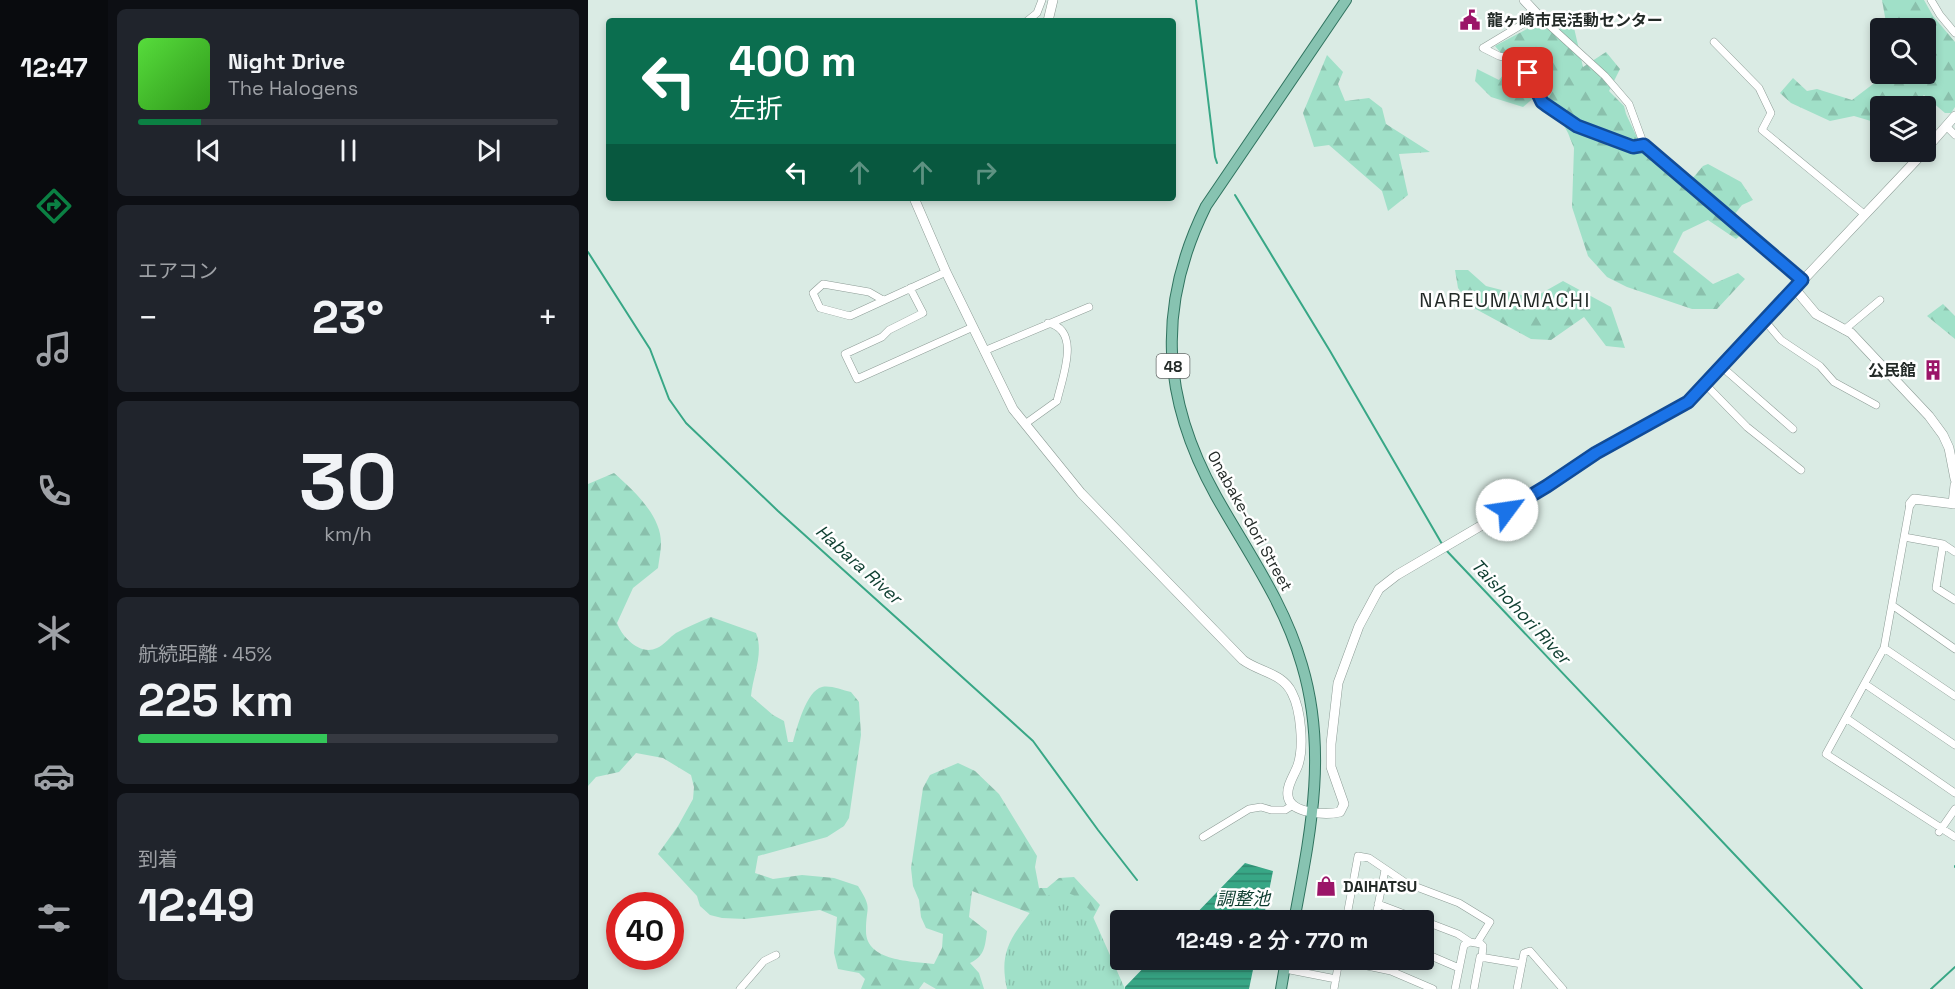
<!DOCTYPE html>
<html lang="ja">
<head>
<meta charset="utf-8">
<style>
	:root { --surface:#171b24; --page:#20242c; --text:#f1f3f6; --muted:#9ea1a6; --line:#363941; --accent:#0b8043 }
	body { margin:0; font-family:"Space Grotesk","Noto Sans JP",sans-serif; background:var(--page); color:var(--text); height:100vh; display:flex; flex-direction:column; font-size:22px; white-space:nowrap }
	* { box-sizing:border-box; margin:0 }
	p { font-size:20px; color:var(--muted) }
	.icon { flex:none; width:33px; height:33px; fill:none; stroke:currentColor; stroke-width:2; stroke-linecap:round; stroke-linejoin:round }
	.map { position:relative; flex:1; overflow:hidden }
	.drawer { display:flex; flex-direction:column; gap:9px; padding:9px; background:#0d0f14; width:480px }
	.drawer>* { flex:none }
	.top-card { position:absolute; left:18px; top:18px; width:570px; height:183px; border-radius:6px; box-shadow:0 3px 9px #0003; background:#0b6e4f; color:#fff; overflow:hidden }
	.tools { position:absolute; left:1282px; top:18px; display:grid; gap:12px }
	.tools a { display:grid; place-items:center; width:66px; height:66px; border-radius:6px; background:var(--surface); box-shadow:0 3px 9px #0003; font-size:30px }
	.speed { position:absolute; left:18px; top:892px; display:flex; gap:12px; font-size:30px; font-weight:700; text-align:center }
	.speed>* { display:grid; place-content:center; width:78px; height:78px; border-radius:50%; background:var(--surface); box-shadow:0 3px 9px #0003; line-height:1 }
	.speed .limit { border:9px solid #d22; background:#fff; color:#111 }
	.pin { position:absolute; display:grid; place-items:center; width:51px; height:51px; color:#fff; margin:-26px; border-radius:12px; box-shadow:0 3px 9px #0006 }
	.me { position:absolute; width:66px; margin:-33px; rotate:59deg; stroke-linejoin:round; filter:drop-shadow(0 0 4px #0008) }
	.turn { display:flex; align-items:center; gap:21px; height:126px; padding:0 24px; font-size:27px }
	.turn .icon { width:78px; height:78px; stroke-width:2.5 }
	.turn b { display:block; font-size:42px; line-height:51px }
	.lanes { display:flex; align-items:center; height:57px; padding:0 24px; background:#0003; justify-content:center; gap:30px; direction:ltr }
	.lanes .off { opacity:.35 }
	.big { font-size:45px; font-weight:600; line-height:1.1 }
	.drawer .tile { flex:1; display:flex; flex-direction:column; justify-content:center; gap:9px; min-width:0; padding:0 21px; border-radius:9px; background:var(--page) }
	.drawer .dial { align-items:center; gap:0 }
	.dial b { font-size:78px; line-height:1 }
	.song { display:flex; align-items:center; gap:18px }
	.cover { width:72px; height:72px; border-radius:9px; background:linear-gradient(135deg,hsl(110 70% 55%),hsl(110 70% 35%)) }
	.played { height:6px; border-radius:3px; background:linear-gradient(90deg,var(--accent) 15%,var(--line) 15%) }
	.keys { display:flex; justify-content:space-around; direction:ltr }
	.heat { display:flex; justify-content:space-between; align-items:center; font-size:33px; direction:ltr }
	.charge { height:9px; border-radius:4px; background:linear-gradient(90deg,#34c759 45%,var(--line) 0) }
	.trip { position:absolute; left:522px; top:910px; width:324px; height:60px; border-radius:6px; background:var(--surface); box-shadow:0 3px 9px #0003; font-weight:600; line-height:60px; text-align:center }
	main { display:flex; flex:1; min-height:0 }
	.tabs { display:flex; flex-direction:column; width:108px; justify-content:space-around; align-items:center; background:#090b0e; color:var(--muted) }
	.tabs .icon { width:42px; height:42px }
	.tabs .active { color:var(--accent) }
	.tabs b { font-size:27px; color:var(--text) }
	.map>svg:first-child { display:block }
	.forest { fill:url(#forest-firs) }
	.park { fill:url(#park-tufts) }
	.water { fill:url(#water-rules) }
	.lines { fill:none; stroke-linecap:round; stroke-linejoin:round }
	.stream { stroke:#38a786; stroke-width:2 }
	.minor-casing { stroke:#8d9c96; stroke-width:8 }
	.tertiary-casing { stroke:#8d9c96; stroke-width:10 }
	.primary-casing { stroke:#30735f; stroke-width:12 }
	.minor { stroke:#fff; stroke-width:7 }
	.tertiary { stroke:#fff; stroke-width:9 }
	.primary { stroke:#87c3b1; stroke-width:10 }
	.route-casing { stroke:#114b97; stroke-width:15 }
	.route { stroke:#1a73e8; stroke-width:10 }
	.labels { text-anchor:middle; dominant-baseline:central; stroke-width:5; stroke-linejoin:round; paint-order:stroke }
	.shield { fill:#fff; stroke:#656a68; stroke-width:1.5 }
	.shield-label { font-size:15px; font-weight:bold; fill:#232a27 }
	.poi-label { font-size:16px; font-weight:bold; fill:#232a27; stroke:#fff; text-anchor:start }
	.street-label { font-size:16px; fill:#232a27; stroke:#fff }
	.water-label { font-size:18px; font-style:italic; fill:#0e3e30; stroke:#fff }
	.quarter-label { font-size:20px; letter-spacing:1.5px; fill:#232a27; stroke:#fff }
</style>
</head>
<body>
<main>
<nav class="tabs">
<b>12:47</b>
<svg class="icon active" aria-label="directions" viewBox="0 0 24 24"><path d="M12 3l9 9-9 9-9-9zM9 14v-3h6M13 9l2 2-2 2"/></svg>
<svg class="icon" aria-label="music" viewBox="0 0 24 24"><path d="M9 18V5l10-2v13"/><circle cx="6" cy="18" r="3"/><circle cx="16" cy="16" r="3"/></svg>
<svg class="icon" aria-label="phone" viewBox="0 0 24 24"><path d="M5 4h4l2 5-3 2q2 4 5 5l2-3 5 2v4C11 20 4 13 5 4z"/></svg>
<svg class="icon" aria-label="climate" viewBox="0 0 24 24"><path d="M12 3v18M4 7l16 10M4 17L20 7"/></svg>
<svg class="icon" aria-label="car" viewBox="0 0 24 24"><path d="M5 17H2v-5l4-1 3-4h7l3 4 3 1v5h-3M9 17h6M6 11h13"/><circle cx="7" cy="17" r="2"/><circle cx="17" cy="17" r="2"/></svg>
<svg class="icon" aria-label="filters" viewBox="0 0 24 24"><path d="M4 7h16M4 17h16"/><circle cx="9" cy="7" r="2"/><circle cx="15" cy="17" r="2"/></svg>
</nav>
<section class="drawer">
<div class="tile">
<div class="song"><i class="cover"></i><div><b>Night Drive</b><p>The Halogens</p></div></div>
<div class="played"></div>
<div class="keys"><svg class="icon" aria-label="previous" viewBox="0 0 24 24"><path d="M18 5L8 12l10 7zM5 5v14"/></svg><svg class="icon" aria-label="pause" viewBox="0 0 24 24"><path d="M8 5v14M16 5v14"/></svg><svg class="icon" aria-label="next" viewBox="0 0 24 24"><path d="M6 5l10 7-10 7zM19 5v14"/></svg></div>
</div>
<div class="tile"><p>エアコン</p>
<div class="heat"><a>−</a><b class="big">23°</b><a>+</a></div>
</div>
<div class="tile dial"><b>30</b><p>km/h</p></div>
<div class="tile"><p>航続距離 · 45%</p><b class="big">225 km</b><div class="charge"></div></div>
<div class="tile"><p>到着</p><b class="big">12:49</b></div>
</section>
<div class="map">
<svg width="1367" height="989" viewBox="0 0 1367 989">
	<defs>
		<pattern id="forest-firs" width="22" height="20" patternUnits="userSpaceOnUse" patternTransform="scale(1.5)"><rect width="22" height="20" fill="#a0e0c8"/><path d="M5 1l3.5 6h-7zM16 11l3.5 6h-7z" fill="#8ac0ac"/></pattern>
		<pattern id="park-tufts" width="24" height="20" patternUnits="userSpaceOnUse" patternTransform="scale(1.5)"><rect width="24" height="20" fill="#a0e0c8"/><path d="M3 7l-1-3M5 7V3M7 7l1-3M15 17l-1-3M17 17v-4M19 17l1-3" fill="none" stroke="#8ac0ac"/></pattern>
		<pattern id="water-rules" width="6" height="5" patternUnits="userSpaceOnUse" patternTransform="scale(1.5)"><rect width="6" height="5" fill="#38a786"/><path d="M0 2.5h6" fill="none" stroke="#2f886e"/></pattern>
	</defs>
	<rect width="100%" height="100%" fill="#daebe4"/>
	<path class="forest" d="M1294,0h42l9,16 22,26v65l-4,6h-6l-21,-18 -12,11h-31v18l-27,-8 -24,5 -39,-18 -11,-10 13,-15 14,13 10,-2 35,11 29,-22 1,-4h44v-46h-39z
		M965,15l19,4 11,48 23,-15 14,17 -11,22 15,15 2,8 16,34 44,38 17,-20 5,-2 33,18 12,18 -11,5 -15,19 14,11 -5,4 -28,-19 -25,12 -10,20 40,32 25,-11 7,6 -28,30h-25l-65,-22 -20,-10 -19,-21 -16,-49 2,-59 -6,-15 -24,-44 -21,18 -32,-10 -16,-16 2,-12 22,11 12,-15 -16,-19z
		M739,55l16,17 -5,12 7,17 24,-3 13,10 4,16 44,28 -31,2 9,41 -20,16 -6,-20 -53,-46 -15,2 -11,-34z
		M867,270h13l18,16 47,12 30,-17 48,26 14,41 -19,-2 -22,-29 -33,23 -20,-1 -59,-32 -14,-19z
		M1355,304l12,12v23l-28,-23z
		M26,473c19,17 47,42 47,70 0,8 -2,17 -3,25l-25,20 -16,35c5,14 23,33 40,25 7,-3 13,-11 19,-15 11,-6 23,-11 35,-16l45,16c8,20 -3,42 -5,63l22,19 11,6 4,21h5c4,-14 13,-51 29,-55 8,-2 20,3 29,5l8,10 2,33 -12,83 -5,8 -17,11 -69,19 -3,17 18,6 29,-4 32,3 24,8c15,24 8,19 8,44 -1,32 46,31 68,34l8,-16 1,-14 -17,-6 -5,-11 -2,-17 -6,-14 -2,-18 12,-80 7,-13 28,-12 17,8 24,23 38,62 -2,11 4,21h8l12,-10 15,-1 26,28 -8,15 -52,-3 -68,-26 -3,26 18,14c-2,15 -2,25 -17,32l9,10 5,16h-48l-12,-7 -5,7h-58l4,-10 -6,-6 -21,-4 -4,-16 3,-36 -17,-7 -75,9 -23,-1 -12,-3 -10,-9 -3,-10 -39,-42 20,-28 15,-27 1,-12 -3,-12 -28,-17 -27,-5 -17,19 -23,5 -8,9v-302z"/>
	<path class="park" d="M475,891l10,4 17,15 35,79h-118c-7,-31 0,-47 19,-71 11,-15 18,-24 37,-27z"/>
	<path class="water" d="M657,863l28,8 -10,50h-74z
		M563,960h104l-6,29h-124v-2z"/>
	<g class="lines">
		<path class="stream" d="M608,0l19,157 2,6
			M647,195l95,156 112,193
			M0,252l62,97 19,50 17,24 92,88 255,230 65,89 39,50
			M857,549l417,440
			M1367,866v1
			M1343,989l24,-22"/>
		<g class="minor-casing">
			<path id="minor" d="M1343,0l9,15 15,18
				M439,21l10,-8 5,-13
				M1126,42l45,46 12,25 -9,17 102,84
				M895,48l55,-33 67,61 24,28 15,41 157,136
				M895,48l16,8 18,4 11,13 14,29 35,24 56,21 11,-2
				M1358,126l9,9
				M322,288l13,25 -34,17 -7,7 -37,17 12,25 116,-52
				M295,300l-14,-8 -46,-8 -10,9 7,15 30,8 96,-44
				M1177,321l16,19 39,26 14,16 42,23
				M1256,330l36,-30
				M396,351l105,-44
				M1134,367l71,62
				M1117,384l42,43 54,43
				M437,424l32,-23c5,-23 25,-71 -9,-78
				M1322,504l-26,144 -58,106 129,83
				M1316,537l39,7 12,8
				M1355,544l-7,44 19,12
				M1304,605l63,44
				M1296,648l71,48
				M1277,684l90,61
				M1258,718l109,75
				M1351,832l16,-23
				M615,837l46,-28 12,-2 10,3h14l8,-5
				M790,904l45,17
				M758,921l12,-65 11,2 37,25 53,20 31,19 -13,21
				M787,921l10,-51
				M836,921l34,13 12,8
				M836,953l35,15
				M751,960l52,11 42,18
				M697,969l51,10
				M152,989l24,-28 12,-6
				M746,989l5,-29
				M867,989l9,-44 6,-3 11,2 2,2 -1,11
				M886,989l6,-32 42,7
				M929,989l7,-36 6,-2 33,38"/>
		</g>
		<g class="tertiary-casing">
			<path id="tertiary" d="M936,0l14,15
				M460,21l5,-21
				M1338,149l29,-33
				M326,198l32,74 67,137 68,84 162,167c16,12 40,13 49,33 9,17 12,54 6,72 -3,9 -12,21 -10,31 2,18 39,19 52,16l4,-8 -13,-37v-23l7,-61 21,-57 15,-28 5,-9 18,-14 150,-88 49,-34 92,-51 236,-250
				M1207,289l21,25 35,19 78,83 14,19 6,13 6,31
				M1322,504l4,-5 41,5
				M1365,504l2,-19"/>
		</g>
		<g class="primary-casing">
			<path id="primary" d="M706,921c16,-86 34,-169 8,-256 -18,-63 -54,-112 -86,-169 -54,-97 -60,-189 -10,-290l140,-206
				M693,989l5,-29"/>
		</g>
		<use href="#minor" class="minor"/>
		<use href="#tertiary" class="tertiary"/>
		<use href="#primary" class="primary"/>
	</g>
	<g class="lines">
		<g class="route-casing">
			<path id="route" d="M919,510l40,-24 49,-33 92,-51 114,-122 -158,-135 -11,2 -56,-21 -31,-21 -4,-3 -14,-29"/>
		</g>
		<use href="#route" class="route"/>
	</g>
	<defs>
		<g id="civic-bare" transform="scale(1.62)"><path d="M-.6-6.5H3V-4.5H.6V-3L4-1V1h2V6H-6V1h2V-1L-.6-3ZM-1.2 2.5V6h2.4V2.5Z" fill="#9b1568" stroke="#fff" stroke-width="2.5" paint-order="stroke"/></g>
		<g id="building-bare" transform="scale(1.62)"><path d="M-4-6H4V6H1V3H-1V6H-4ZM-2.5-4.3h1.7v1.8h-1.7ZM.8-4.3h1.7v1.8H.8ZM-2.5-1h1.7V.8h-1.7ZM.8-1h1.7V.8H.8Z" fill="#9b1568" stroke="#fff" stroke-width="2.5" paint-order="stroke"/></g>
		<g id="shop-bare" transform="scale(1.62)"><path d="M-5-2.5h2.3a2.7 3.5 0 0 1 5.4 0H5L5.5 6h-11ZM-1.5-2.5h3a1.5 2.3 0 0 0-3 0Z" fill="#9b1568" stroke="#fff" stroke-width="2.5" paint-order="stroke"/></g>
	</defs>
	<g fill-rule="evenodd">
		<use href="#civic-bare" x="882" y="20"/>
		<use href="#building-bare" x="1345" y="370"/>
		<use href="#shop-bare" x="738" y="886"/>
	</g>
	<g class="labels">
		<rect class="shield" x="568.5" y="354" width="33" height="24" rx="4.5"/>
		<g class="shield-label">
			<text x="585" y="366">48</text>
		</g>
		<g class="poi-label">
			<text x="899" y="20">龍ヶ崎市民活動センター</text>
			<text x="1328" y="370" text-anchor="end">公民館</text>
			<text x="755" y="886">DAIHATSU</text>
		</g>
		<g class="street-label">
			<text transform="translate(662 521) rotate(61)">Onabake-dori Street</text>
		</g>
		<g class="water-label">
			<text transform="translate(271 564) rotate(42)">Habara River</text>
			<text transform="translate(933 611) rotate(47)">Taishohori River</text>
			<text x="655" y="898">調整池</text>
		</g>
		<g class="quarter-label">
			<text x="917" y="300">NAREUMAMACHI</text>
		</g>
	</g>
</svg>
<div class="tools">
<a><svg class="icon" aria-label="search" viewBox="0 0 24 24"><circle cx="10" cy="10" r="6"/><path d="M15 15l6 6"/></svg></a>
<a><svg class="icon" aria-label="layers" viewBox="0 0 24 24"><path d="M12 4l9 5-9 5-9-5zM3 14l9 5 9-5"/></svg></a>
</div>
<div class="speed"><div class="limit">40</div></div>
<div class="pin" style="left:940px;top:73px;background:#d93025"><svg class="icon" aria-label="arrive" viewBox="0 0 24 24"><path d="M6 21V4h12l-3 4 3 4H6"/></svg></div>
<svg class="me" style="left:919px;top:510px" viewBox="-20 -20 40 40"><circle r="19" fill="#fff"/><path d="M0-13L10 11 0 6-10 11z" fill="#1a73e8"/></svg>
<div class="trip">12:49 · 2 分 · 770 m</div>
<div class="top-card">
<div class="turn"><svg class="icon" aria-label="left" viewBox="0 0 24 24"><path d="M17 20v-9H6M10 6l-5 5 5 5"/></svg><div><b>400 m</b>左折</div></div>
<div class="lanes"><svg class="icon" aria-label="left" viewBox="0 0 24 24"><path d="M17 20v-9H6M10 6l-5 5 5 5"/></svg><svg class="icon off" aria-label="ahead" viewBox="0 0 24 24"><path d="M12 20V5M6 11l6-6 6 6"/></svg><svg class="icon off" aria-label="ahead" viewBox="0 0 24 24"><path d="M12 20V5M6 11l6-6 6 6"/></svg><svg class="icon off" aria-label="right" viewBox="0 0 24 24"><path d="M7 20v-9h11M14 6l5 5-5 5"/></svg></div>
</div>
</div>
</main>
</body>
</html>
